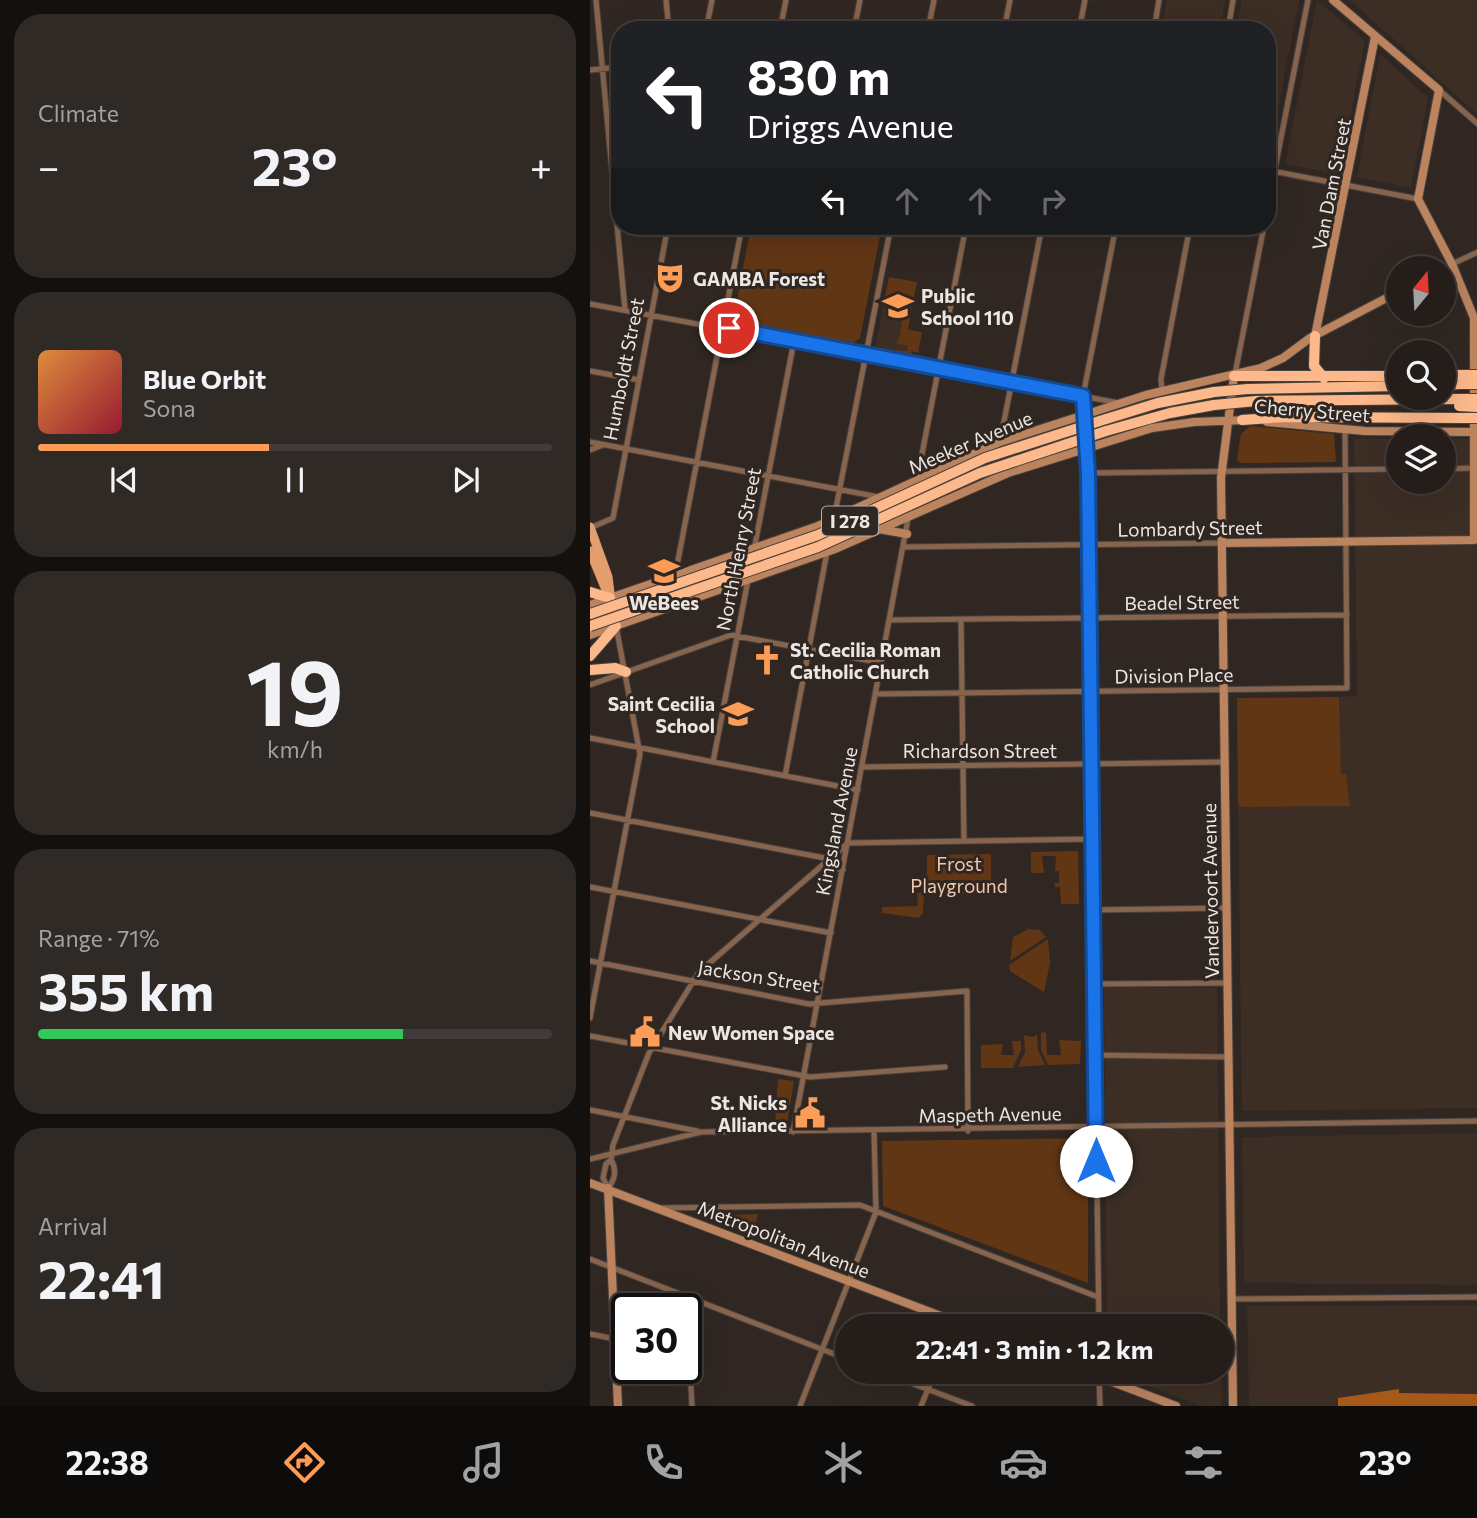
<!DOCTYPE html>
<html lang="en">
<head>
<meta charset="utf-8">
<style>
	:root { --surface:#241d1a; --page:#302a27; --text:#f1f3f6; --muted:#a3a2a2; --line:#413b39; --accent:#fd9c56 }
	body { margin:0; font-family:Commissioner,sans-serif; background:var(--page); color:var(--text); height:100vh; display:flex; flex-direction:column; font-size:26px; white-space:nowrap }
	* { box-sizing:border-box; margin:0 }
	p { font-size:23px; color:var(--muted) }
	.icon { flex:none; width:38px; height:38px; fill:none; stroke:currentColor; stroke-width:2; stroke-linecap:round; stroke-linejoin:round }
	.map { position:relative; flex:1; overflow:hidden }
	.side { display:flex; flex-direction:column; gap:14px; padding:14px; background:#14100e; width:590px }
	.side>* { flex:none }
	.top-card { position:absolute; left:21px; top:21px; width:665px; height:214px; border-radius:28px; box-shadow:0 7px 28px #0002,0 0 0 2px var(--line); background:#202124; color:#fff; overflow:hidden }
	.needle { width:46px; rotate:18deg }
	.controls { position:absolute; left:796px; top:256px; display:grid; gap:14px }
	.controls a { display:grid; place-items:center; width:70px; height:70px; border-radius:50%; background:var(--surface); box-shadow:0 7px 28px #0002,0 0 0 2px var(--line); font-size:35px }
	.speed { position:absolute; left:21px; top:1293px; display:flex; gap:14px; font-size:35px; font-weight:700; text-align:center }
	.speed>* { display:grid; place-content:center; width:91px; height:91px; border-radius:50%; background:var(--surface); box-shadow:0 7px 28px #0002,0 0 0 2px var(--line); line-height:1 }
	.speed .limit { border:4px solid #111; border-radius:10px; background:#fff; color:#111 }
	.pin { position:absolute; display:grid; place-items:center; width:60px; height:60px; color:#fff; margin:-30px; border:4px solid #fff; border-radius:50%; box-shadow:0 2px 7px #0007 }
	.me { position:absolute; width:77px; margin:-38px; rotate:0deg; stroke-linejoin:round; filter:drop-shadow(0 0 5px #0008) }
	.turn { display:flex; align-items:center; gap:24px; height:147px; padding:0 21px; font-size:32px }
	.turn .icon { width:91px; height:91px; stroke-width:2.5 }
	.turn b { display:block; font-size:49px; line-height:60px }
	.lanes { display:flex; align-items:center; height:66px; padding:0 21px; background:#0003; justify-content:center; gap:35px; direction:ltr }
	.lanes .off { opacity:.35 }
	.big { font-size:52px; font-weight:700; line-height:1.1 }
	.side .widget { flex:1; display:flex; flex-direction:column; justify-content:center; gap:10px; min-width:0; padding:0 24px; border-radius:28px; background:var(--page) }
	.side .dial { align-items:center; gap:0 }
	.dial b { font-size:91px; line-height:1 }
	.song { display:flex; align-items:center; gap:21px }
	.cover { width:84px; height:84px; border-radius:10px; background:linear-gradient(135deg,hsl(30 70% 55%),hsl(350 70% 35%)) }
	.played { height:7px; border-radius:4px; background:linear-gradient(90deg,var(--accent) 45%,var(--line) 45%) }
	.keys { display:flex; justify-content:space-around; direction:ltr }
	.heat { display:flex; justify-content:space-between; align-items:center; font-size:38px; direction:ltr }
	.charge { height:10px; border-radius:5px; background:linear-gradient(90deg,#34c759 71%,var(--line) 0) }
	.trip { position:absolute; left:245px; top:1314px; width:399px; height:70px; border-radius:35px; background:var(--surface); box-shadow:0 7px 28px #0002,0 0 0 2px var(--line); font-weight:700; line-height:70px; text-align:center }
	.dock { display:flex; height:112px; justify-content:space-around; align-items:center; background:#0e0c0a; color:var(--muted) }
	.dock .icon { width:49px; height:49px }
	.dock .on { color:var(--accent) }
	.dock b { font-size:32px; color:var(--text) }
	main { display:flex; flex:1; min-height:0 }
	.map>svg:first-child { display:block }
	.built { fill:#3c2e25 }
	.green { fill:#613615 }
	.water { fill:#a65918 }
	.lines { fill:none; stroke-linecap:round; stroke-linejoin:round }
	.street-casing { stroke:#4a423d; stroke-width:7 }
	.secondary-casing { stroke:#4a423d; stroke-width:10 }
	.primary-casing { stroke:#4a423d; stroke-width:10 }
	.highway-casing { stroke:#4a423d; stroke-width:12 }
	.street { stroke:#86644d; stroke-width:5 }
	.secondary { stroke:#bb845f; stroke-width:8 }
	.primary { stroke:#e49d6d; stroke-width:9 }
	.highway { stroke:#fdb98b; stroke-width:10 }
	.highway-bridge-casing { stroke:#4a423d; stroke-width:12; stroke-linecap:butt }
	.highway-bridge { stroke:#fdb98b; stroke-width:10 }
	.route-casing { stroke:#114b97; stroke-width:18 }
	.route { stroke:#1a73e8; stroke-width:12 }
	.labels { text-anchor:middle; dominant-baseline:central; stroke-width:6; stroke-linejoin:round; paint-order:stroke }
	.shield { fill:#302722; stroke:#b4ada8; stroke-width:2 }
	.shield-label { font-size:18px; font-weight:bold; fill:#ece6e2 }
	.street-label { font-size:19px; fill:#ece6e2; stroke:#302722 }
	.poi-label { font-size:19px; font-weight:bold; fill:#ece6e2; stroke:#302722; text-anchor:start }
	.park-label { font-size:19px; fill:#f2c7ab; stroke:#302722 }
</style>
</head>
<body>
<main>
<section class="side">
<div class="widget"><p>Climate</p>
<div class="heat"><a>−</a><b class="big">23°</b><a>+</a></div>
</div>
<div class="widget">
<div class="song"><i class="cover"></i><div><b>Blue Orbit</b><p>Sona</p></div></div>
<div class="played"></div>
<div class="keys"><svg class="icon" aria-label="previous" viewBox="0 0 24 24"><path d="M18 5L8 12l10 7zM5 5v14"/></svg><svg class="icon" aria-label="pause" viewBox="0 0 24 24"><path d="M8 5v14M16 5v14"/></svg><svg class="icon" aria-label="next" viewBox="0 0 24 24"><path d="M6 5l10 7-10 7zM19 5v14"/></svg></div>
</div>
<div class="widget dial"><b>19</b><p>km/h</p></div>
<div class="widget"><p>Range · 71%</p><b class="big">355 km</b><div class="charge"></div></div>
<div class="widget"><p>Arrival</p><b class="big">22:41</b></div>
</section>
<div class="map">
<svg width="888" height="1406" viewBox="0 0 888 1406">
	<rect width="100%" height="100%" fill="#302722"/>
	<path class="built" d="M577,0h58l-6,30h-57z
		M652,0h57l-31,162 -1,-132h-31z
		M727,0l48,41 -26,133 -54,-10z
		M760,0h127v114z
		M790,54l48,44 -17,90 -54,-11z
		M299,277l28,5 -9,47 14,3 -4,21 -6,-2 -1,6 -36,-7z
		M764,439h44v42h46v-42h33v669l-235,3 -4,-310 103,-1 -2,-103 18,-1z
		M514,987l113,1 3,338h-113z
		M887,1133v152l-233,-2 -2,-146z
		M887,1305v89l-78,-1v-4l-60,9 -1,8h-89l-2,-100z
		M521,1372h110v34h-20z"/>
	<path class="green" d="M161,226h131l-22,112 -8,6 -113,-22 -5,-7z
		M299,277l28,5 -5,24 -11,-6v-6l-7,-1 -1,5 -8,-1z
		M313,311l8,1 -3,18 14,2 -4,21 -6,-2 -1,6 -14,-3v-4l10,1 1,-5 -12,-3 4,-7z
		M660,426l84,8 2,28 -96,1 -3,-4 4,-25z
		M749,697l2,77h5l4,32 -108,1 -4,-3 -1,-106z
		M488,851l1,53h-18l-1,-17h-5v-4h4v-12h-4l1,-15h-14l2,17h-13v-21z
		M401,854v40h-64v-39z
		M334,892l-1,21 -4,5 -37,-5v-6l36,-1 -1,-13z
		M438,929l12,1 6,7 -36,24 3,-24z
		M458,939l2,24 -6,29 -34,-21 -1,-6z
		M456,1032l1,23h14l-2,-15 22,1 -1,23 -32,1 -7,-15v-17z
		M434,1035l8,2 5,-2 1,15 7,15 -27,2 7,-15z
		M422,1041h9v9l-8,18h-32v-23l22,-1 -2,11h13z
		M188,1079l16,2 -7,43 -12,-1z
		M498,1138v145l-205,-77 -1,-65z
		M168,1214l-5,21 -48,-19z"/>
	<path class="water" d="M809,1389v4l78,1v12h-139v-8z"/>
	<g class="lines">
		<g class="street-casing">
			<path id="street" d="M6,0l29,310
				M76,0l3,30
				M116,30l6,-30
				M190,30l6,-30
				M264,30l6,-30
				M338,30l6,-30
				M414,30l6,-30
				M489,30l6,-30
				M564,30l5,-30
				M638,30l5,-30
				M0,70l30,-3
				M849,90l39,34
				M677,170l151,29
				M677,209l41,-209
				M862,264l26,-12
				M0,304l529,99
				M0,371l49,9
				M645,374l29,-148
				M572,390l-1,-11 29,-153
				M494,428l-1,-32 33,-170
				M0,442l289,55
				M410,442l42,-216
				M496,448l13,878
				M0,450l13,-5
				M854,469l30,-1
				M498,473l310,-4
				M327,480l49,-254
				M244,518l57,-292
				M0,528l23,-10 55,-292
				M314,547l318,-4
				M164,550l40,-209
				M85,576l67,-350
				M301,620l456,-5
				M371,621l3,220
				M0,685l141,-50 151,28
				M286,694l471,-6 -2,-259
				M0,738l268,52
				M123,762l35,-182
				M273,767l361,-5
				M195,776l42,-224
				M0,813l240,46
				M258,843l243,-4
				M233,865l20,5
				M0,887l241,46
				M501,910l136,-2
				M0,961l219,43 158,-13 1,140
				M502,984l136,-1
				M0,1018l50,-264 -24,-128
				M0,1036l220,41 135,-10
				M503,1055l135,2
				M0,1110l107,21
				M203,1132l118,-629
				M0,1159l111,-27 777,-11
				M18,1188c7,-8 9,-19 3,-28l2,-15 36,-92 50,-81 149,-129
				M18,1188l-5,-10 3,-14 5,-4
				M69,1208l201,-3 238,92
				M0,1259l257,100
				M96,1298l6,108
				M641,1299l247,-2
				M0,1334l25,5
				M292,1372l90,34
				M509,1372l1,34
				M210,1406l76,-194 -2,-80
				M331,1406l14,-34"/>
		</g>
		<g class="secondary-casing">
			<path id="secondary" d="M725,336l60,-299
				M677,422l98,9 108,1
				M289,529l28,5
				M632,543l252,-3v-222l-22,-54 -34,-65 21,-109 -106,-90
				M0,605l228,-79 182,-84 146,-47 115,-27 22,-10 27,-20 88,-46
				M0,635l245,-86 173,-76 144,-45 42,-6 53,-2
				M0,1183l377,143
				M18,1188l10,218
				M496,1372l90,34
				M643,1406l-12,-928 13,-102"/>
		</g>
		<g class="primary-casing">
			<path id="primary" d="M0,527l18,50 3,25
				M0,551l19,46"/>
		</g>
		<g class="highway-casing">
			<path id="highway" d="M725,336l-1,30 10,12
				M644,376h164
				M854,376l15,-1
				M854,385l15,-1
				M658,389l150,-3
				M666,401l203,-2
				M516,419l52,-16 56,-11
				M652,420l43,-3 174,1
				M516,431l64,-18 44,-8
				M0,592l20,6
				M0,656l26,-30
				M0,670l25,-2 11,4"/>
		</g>
		<use href="#street" class="street"/>
		<use href="#secondary" class="secondary"/>
		<use href="#primary" class="primary"/>
		<use href="#highway" class="highway"/>
		<g class="highway-bridge-casing">
			<path id="highway-bridge" d="M869,375h19
				M869,384h19
				M624,392l34,-3
				M869,399h19
				M624,405l42,-4
				M869,406l19,1
				M869,418h19
				M0,614l228,-79 167,-77 121,-39
				M0,626l228,-79 162,-74 126,-42"/>
		</g>
		<use href="#highway-bridge" class="highway-bridge"/>
	</g>
	<g class="lines">
		<g class="route-casing">
			<path id="route" d="M139,328l354,68 5,77 8,688"/>
		</g>
		<use href="#route" class="route"/>
	</g>
	<defs>
		<g id="theatre-bare" transform="scale(2.415)"><path d="M-5-5.5Q0-4 5-5.5V0Q5 5 0 6Q-5 5-5 0ZM-3.3-2.5H-1v1.5H-3.3ZM1-2.5H3.3v1.5H1ZM-2.8 1Q0 5.5 2.8 1Z" fill="#fd9c56" stroke="#302722" stroke-width="2.5" paint-order="stroke"/></g>
		<g id="school-bare" transform="scale(2.415)"><path d="M0-5L7-2L0 1L-7-2ZM-4 1L0 2.5L4 1V4Q0 6-4 4Z" fill="#fd9c56" stroke="#302722" stroke-width="2.5" paint-order="stroke"/></g>
		<g id="church-bare" transform="scale(2.415)"><path d="M-1.2-6h2.4v3.5h3.3v2.4h-3.3V6h-2.4V-.1h-3.3v-2.4h3.3Z" fill="#fd9c56" stroke="#302722" stroke-width="2.5" paint-order="stroke"/></g>
		<g id="civic-bare" transform="scale(2.415)"><path d="M-.6-6.5H3V-4.5H.6V-3L4-1V1h2V6H-6V1h2V-1L-.6-3ZM-1.2 2.5V6h2.4V2.5Z" fill="#fd9c56" stroke="#302722" stroke-width="2.5" paint-order="stroke"/></g>
	</defs>
	<g fill-rule="evenodd">
		<use href="#theatre-bare" x="80" y="278"/>
		<use href="#school-bare" x="308" y="306"/>
		<use href="#school-bare" x="74" y="571"/>
		<use href="#church-bare" x="177" y="660"/>
		<use href="#school-bare" x="148" y="714"/>
		<use href="#civic-bare" x="55" y="1032"/>
		<use href="#civic-bare" x="220" y="1113"/>
	</g>
	<g class="labels">
		<rect class="shield" x="232" y="506.5" width="56" height="29" rx="5"/>
		<g class="shield-label">
			<text x="260" y="521">I 278</text>
		</g>
		<g class="street-label">
			<text transform="translate(741 184) rotate(-79)">Van Dam Street</text>
			<text transform="translate(33 369) rotate(-79)">Humboldt Street</text>
			<text transform="translate(722 410) rotate(5)">Cherry Street</text>
			<text transform="translate(380 442) rotate(-23)">Meeker Avenue</text>
			<text transform="translate(600 528) rotate(-1)">Lombardy Street</text>
			<text transform="translate(148 549) rotate(-79)">North Henry Street</text>
			<text transform="translate(592 602) rotate(-1)">Beadel Street</text>
			<text transform="translate(584 675) rotate(-1)">Division Place</text>
			<text x="390" y="750">Richardson Street</text>
			<text transform="translate(246 821) rotate(-79)">Kingsland Avenue</text>
			<text transform="translate(620 891) rotate(-91)">Vandervoort Avenue</text>
			<text transform="translate(169 976) rotate(9)">Jackson Street</text>
			<text transform="translate(400 1114) rotate(-1)">Maspeth Avenue</text>
			<text transform="translate(194 1239) rotate(21)">Metropolitan Avenue</text>
		</g>
		<g class="poi-label">
			<text x="103" y="278">GAMBA Forest</text>
			<text x="331" y="295">Public<tspan x="331" dy="22">School 110</tspan></text>
			<text x="74" y="602" text-anchor="middle">WeBees</text>
			<text x="200" y="649">St. Cecilia Roman<tspan x="200" dy="22">Catholic Church</tspan></text>
			<text x="125" y="703" text-anchor="end">Saint Cecilia<tspan x="125" dy="22">School</tspan></text>
			<text x="78" y="1032">New Women Space</text>
			<text x="197" y="1102" text-anchor="end">St. Nicks<tspan x="197" dy="22">Alliance</tspan></text>
		</g>
		<g class="park-label">
			<text x="369" y="863">Frost<tspan x="369" dy="22">Playground</tspan></text>
		</g>
	</g>
</svg>
<div class="controls">
<a><svg class="needle" viewBox="-14 -14 28 28"><path d="M0-13l5 13h-10z" fill="#e53935"/><path d="M0 13l5-13h-10z" fill="#a3a2a2"/></svg></a>
<a><svg class="icon" aria-label="search" viewBox="0 0 24 24"><circle cx="10" cy="10" r="6"/><path d="M15 15l6 6"/></svg></a>
<a><svg class="icon" aria-label="layers" viewBox="0 0 24 24"><path d="M12 4l9 5-9 5-9-5zM3 14l9 5 9-5"/></svg></a>
</div>
<div class="speed"><div class="limit">30</div></div>
<div class="pin" style="left:139px;top:328px;background:#d93025"><svg class="icon" aria-label="arrive" viewBox="0 0 24 24"><path d="M6 21V4h12l-3 4 3 4H6"/></svg></div>
<svg class="me" style="left:506px;top:1161px" viewBox="-20 -20 40 40"><circle r="19" fill="#fff"/><path d="M0-13L10 11 0 6-10 11z" fill="#1a73e8"/></svg>
<div class="trip">22:41 · 3 min · 1.2 km</div>
<div class="top-card">
<div class="turn"><svg class="icon" aria-label="left" viewBox="0 0 24 24"><path d="M17 20v-9H6M10 6l-5 5 5 5"/></svg><div><b>830 m</b>Driggs Avenue</div></div>
<div class="lanes"><svg class="icon" aria-label="left" viewBox="0 0 24 24"><path d="M17 20v-9H6M10 6l-5 5 5 5"/></svg><svg class="icon off" aria-label="ahead" viewBox="0 0 24 24"><path d="M12 20V5M6 11l6-6 6 6"/></svg><svg class="icon off" aria-label="ahead" viewBox="0 0 24 24"><path d="M12 20V5M6 11l6-6 6 6"/></svg><svg class="icon off" aria-label="right" viewBox="0 0 24 24"><path d="M7 20v-9h11M14 6l5 5-5 5"/></svg></div>
</div>
</div>
</main>
<nav class="dock">
<b>22:38</b>
<svg class="icon on" aria-label="directions" viewBox="0 0 24 24"><path d="M12 3l9 9-9 9-9-9zM9 14v-3h6M13 9l2 2-2 2"/></svg>
<svg class="icon" aria-label="music" viewBox="0 0 24 24"><path d="M9 18V5l10-2v13"/><circle cx="6" cy="18" r="3"/><circle cx="16" cy="16" r="3"/></svg>
<svg class="icon" aria-label="phone" viewBox="0 0 24 24"><path d="M5 4h4l2 5-3 2q2 4 5 5l2-3 5 2v4C11 20 4 13 5 4z"/></svg>
<svg class="icon" aria-label="climate" viewBox="0 0 24 24"><path d="M12 3v18M4 7l16 10M4 17L20 7"/></svg>
<svg class="icon" aria-label="car" viewBox="0 0 24 24"><path d="M5 17H2v-5l4-1 3-4h7l3 4 3 1v5h-3M9 17h6M6 11h13"/><circle cx="7" cy="17" r="2"/><circle cx="17" cy="17" r="2"/></svg>
<svg class="icon" aria-label="filters" viewBox="0 0 24 24"><path d="M4 7h16M4 17h16"/><circle cx="9" cy="7" r="2"/><circle cx="15" cy="17" r="2"/></svg>
<b>23°</b>
</nav>
</body>
</html>
